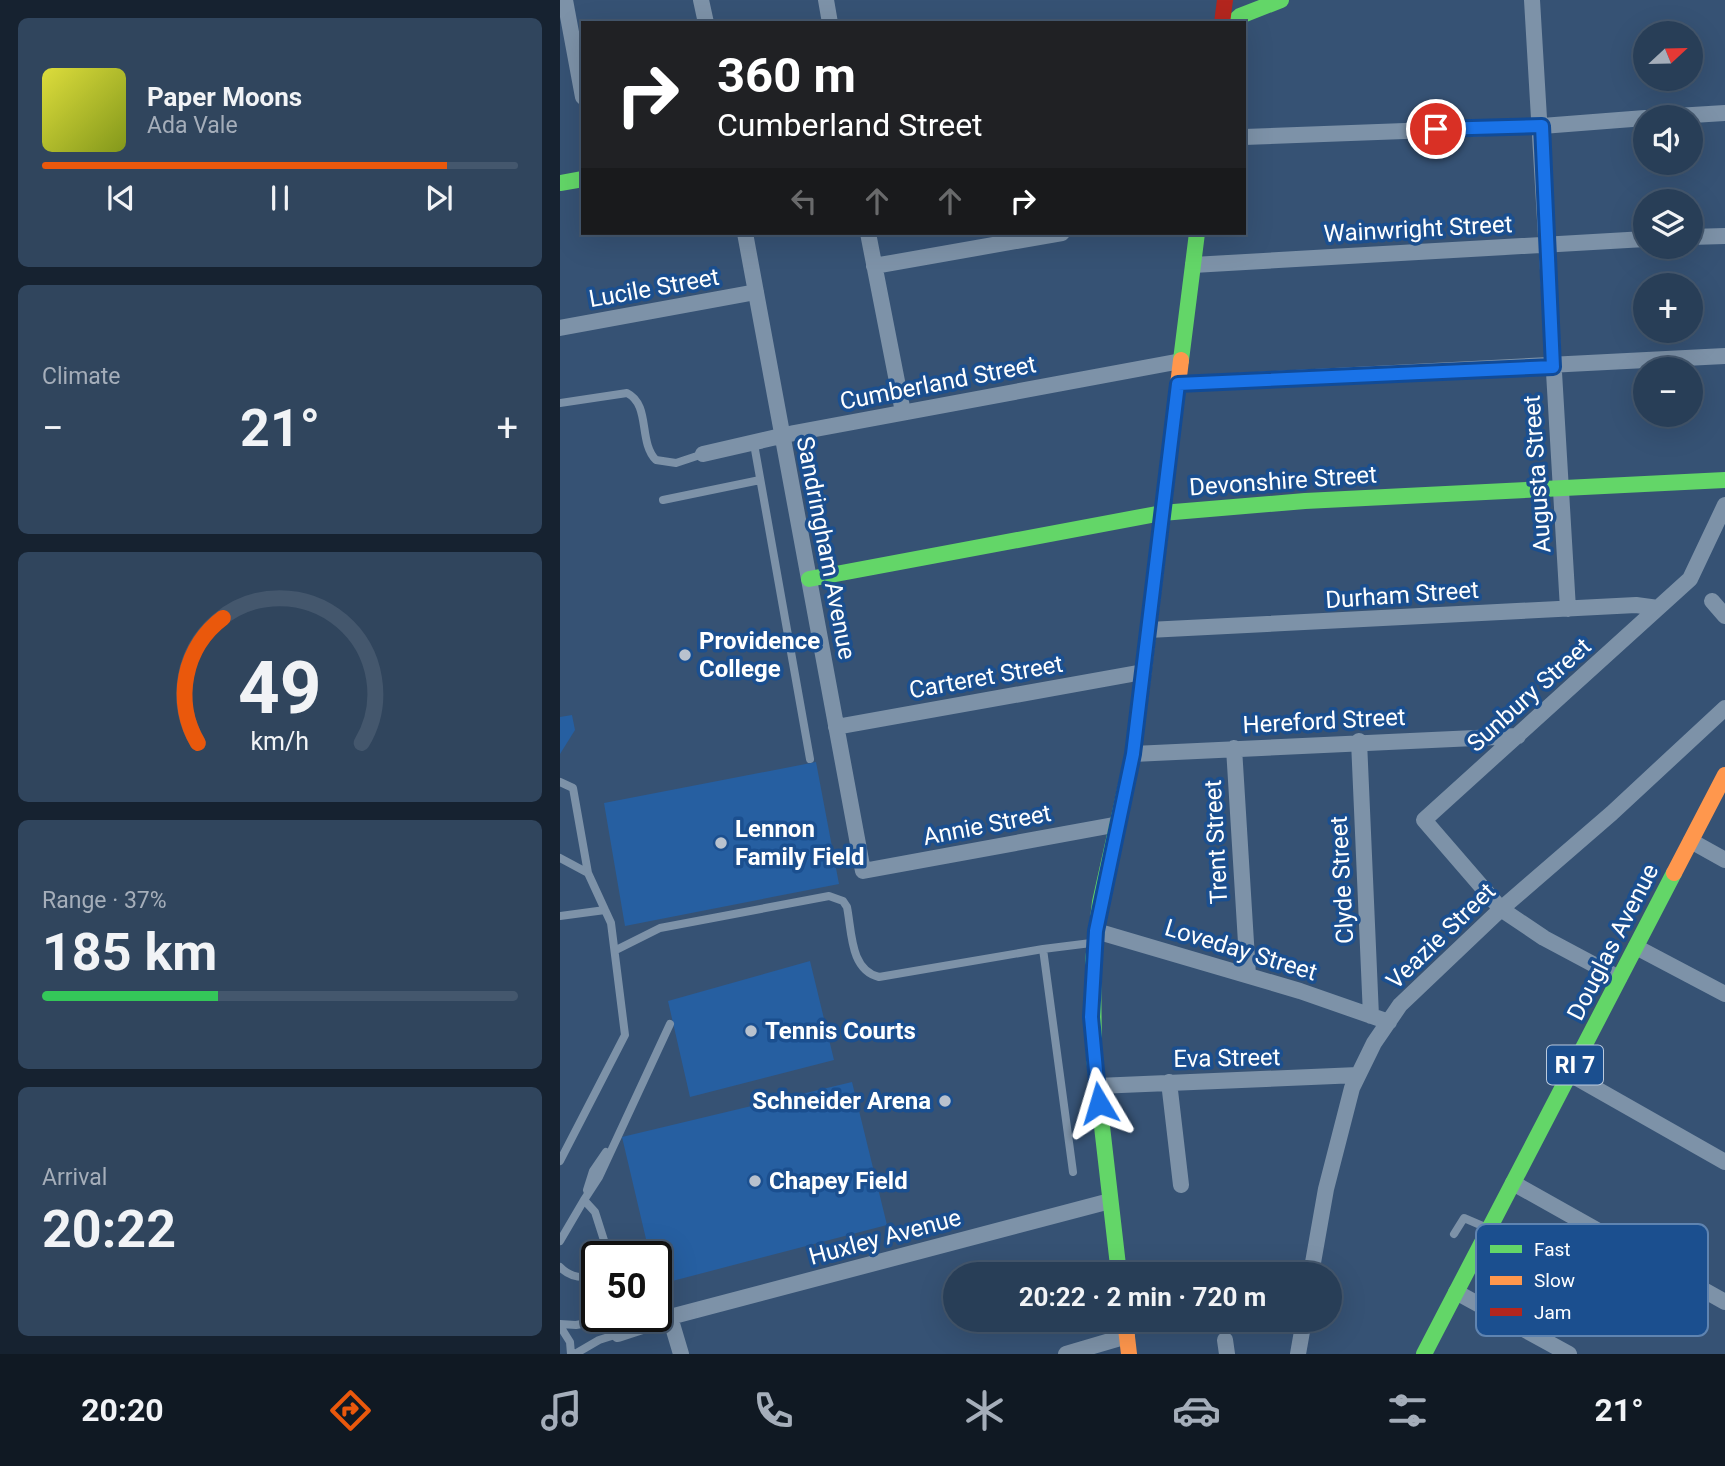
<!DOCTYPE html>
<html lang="en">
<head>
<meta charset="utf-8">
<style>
	:root { --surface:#283e57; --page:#30455d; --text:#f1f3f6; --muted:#a5aeba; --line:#44576d; --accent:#ea580c }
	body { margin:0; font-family:Roboto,sans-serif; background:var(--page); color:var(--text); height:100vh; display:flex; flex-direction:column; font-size:26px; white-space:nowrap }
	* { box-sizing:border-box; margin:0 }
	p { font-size:23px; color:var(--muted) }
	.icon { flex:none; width:38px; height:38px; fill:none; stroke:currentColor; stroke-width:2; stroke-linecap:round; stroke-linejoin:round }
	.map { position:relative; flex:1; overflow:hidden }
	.details { display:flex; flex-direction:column; gap:18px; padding:18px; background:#162230; width:560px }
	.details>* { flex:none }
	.guide { position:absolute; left:21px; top:21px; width:665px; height:214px; border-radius:0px; box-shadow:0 7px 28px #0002,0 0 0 2px var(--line); background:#202124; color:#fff; overflow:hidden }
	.needle { width:46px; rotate:68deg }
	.fabs { position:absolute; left:1073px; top:21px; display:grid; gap:14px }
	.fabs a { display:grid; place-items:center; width:70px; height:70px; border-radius:50%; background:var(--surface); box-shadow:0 7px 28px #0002,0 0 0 2px var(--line); font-size:35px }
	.speed { position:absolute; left:21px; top:1241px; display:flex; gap:14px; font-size:35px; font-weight:700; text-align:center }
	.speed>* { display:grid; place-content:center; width:91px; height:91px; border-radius:50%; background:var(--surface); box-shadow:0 7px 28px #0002,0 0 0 2px var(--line); line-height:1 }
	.speed .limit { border:4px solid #111; border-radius:10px; background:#fff; color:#111 }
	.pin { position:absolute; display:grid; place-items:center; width:60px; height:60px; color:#fff; margin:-30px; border:4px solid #fff; border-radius:50%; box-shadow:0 2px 7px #0007 }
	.me { position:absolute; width:77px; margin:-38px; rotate:353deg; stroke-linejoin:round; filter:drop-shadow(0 0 5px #0008) }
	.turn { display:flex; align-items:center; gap:24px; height:147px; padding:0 21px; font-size:32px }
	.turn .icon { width:91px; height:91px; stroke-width:2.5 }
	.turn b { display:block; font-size:49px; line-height:60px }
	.lanes { display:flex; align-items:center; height:66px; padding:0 21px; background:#0003; justify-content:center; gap:35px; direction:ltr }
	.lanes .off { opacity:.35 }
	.big { font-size:52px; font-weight:700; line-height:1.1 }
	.details .tile { flex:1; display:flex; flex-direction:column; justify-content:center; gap:10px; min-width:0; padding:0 24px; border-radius:10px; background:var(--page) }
	.details .dial { align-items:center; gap:0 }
	.dial svg { height:182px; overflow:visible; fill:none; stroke:var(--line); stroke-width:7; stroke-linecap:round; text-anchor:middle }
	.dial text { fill:var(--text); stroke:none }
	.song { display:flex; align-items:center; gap:21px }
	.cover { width:84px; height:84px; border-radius:10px; background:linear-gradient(135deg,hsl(60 70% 55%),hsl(70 70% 35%)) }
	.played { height:7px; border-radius:4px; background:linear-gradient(90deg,var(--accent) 85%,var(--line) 85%) }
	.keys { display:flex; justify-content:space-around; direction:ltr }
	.heat { display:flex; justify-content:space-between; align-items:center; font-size:38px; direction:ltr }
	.charge { height:10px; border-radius:5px; background:linear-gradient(90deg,#34c759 37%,var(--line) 0) }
	.trip { position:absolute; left:383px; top:1262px; width:399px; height:70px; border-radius:35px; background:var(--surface); box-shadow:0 7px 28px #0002,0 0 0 2px var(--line); font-weight:700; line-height:70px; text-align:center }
	.tabs { display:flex; height:112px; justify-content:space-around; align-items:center; background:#101923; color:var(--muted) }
	.tabs .icon { width:49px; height:49px }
	.tabs .current { color:var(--accent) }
	.tabs b { font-size:32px; color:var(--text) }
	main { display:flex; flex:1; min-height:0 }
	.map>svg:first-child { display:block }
	.green { fill:#265fa1 }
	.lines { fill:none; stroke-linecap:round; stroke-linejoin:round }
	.lane { stroke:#7d92a8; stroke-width:8 }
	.street { stroke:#7d92a8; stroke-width:16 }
	.fast { stroke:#63d668; stroke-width:16 }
	.slow { stroke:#ff974d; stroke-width:16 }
	.jam { stroke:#b3261e; stroke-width:16 }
	.route-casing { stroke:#114b97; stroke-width:18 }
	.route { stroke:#1a73e8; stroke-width:12 }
	.poi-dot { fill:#b9c2ce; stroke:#1b4f8f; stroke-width:2.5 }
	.labels { text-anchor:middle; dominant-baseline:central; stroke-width:7; stroke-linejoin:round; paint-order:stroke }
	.shield { fill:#1b4f8f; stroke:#bbcadd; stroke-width:2 }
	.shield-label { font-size:23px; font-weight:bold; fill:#fff }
	.street-label { font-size:24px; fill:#fff; stroke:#1b4f8f }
	.poi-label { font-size:24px; font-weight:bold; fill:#fff; stroke:#1b4f8f; text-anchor:start }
	.key { fill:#1b4f8f; stroke:#5f84b1; stroke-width:2 }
	.key-label { font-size:19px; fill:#fff }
</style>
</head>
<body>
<main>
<section class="details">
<div class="tile">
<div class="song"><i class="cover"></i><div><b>Paper Moons</b><p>Ada Vale</p></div></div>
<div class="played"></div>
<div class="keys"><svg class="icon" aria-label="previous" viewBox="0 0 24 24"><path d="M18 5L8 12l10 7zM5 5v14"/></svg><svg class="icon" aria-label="pause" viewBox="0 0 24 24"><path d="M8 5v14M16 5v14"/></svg><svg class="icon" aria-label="next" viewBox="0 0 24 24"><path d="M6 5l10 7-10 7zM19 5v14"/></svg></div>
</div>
<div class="tile"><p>Climate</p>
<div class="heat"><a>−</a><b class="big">21°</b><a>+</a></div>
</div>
<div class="tile dial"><svg viewBox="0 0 100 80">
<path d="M14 69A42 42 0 1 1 86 69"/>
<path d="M14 69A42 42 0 0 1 25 14" stroke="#ea580c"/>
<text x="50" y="56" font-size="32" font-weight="700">49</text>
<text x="50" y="72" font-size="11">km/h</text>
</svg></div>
<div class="tile"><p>Range · 37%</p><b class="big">185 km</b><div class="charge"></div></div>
<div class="tile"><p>Arrival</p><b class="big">20:22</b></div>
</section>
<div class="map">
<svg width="1165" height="1354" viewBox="0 0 1165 1354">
	<rect width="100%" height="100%" fill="#365274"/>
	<path class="green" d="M12,715l3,15 -15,24v-37z
		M256,762l23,122 -214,42 -21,-123z
		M250,961l24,99 -144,37 -22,-96z
		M292,1082l35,143 -230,60 -1,-29h-6l-28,-119z"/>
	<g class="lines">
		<path class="lane" d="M0,403l67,-10c24,12 11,49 29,67l20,3 27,-9
			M194,444l56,315
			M103,500l97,-20
			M0,782l13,6 15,85 23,50 14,112 -65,126
			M0,858l28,15
			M0,916l45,-6
			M56,950l44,-22 169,-32 14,5 4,6c5,25 3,63 32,70l164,-28
			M513,1172l-30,-223 48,-6
			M27,1190l6,-19 13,-19
			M24,1200l15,-23 71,-153
			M894,1234l10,-16 21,9
			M0,1241l24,-41 11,12 14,44
			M0,1267c11,11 23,12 37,8
			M0,1324l16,1 38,-7
			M0,1326l10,16 1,12
			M15,1354l24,-14 19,-6"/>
		<path class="street" d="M5,0l18,97
			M141,0l5,23
			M266,0l4,23
			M972,0l36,609
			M1100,117l65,-4
			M684,137l298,-11 103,-8
			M185,233l118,638 256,-47
			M308,233l35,179
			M1130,237l35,-1
			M633,265l452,-26
			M314,266l188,-33
			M0,328l196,-36
			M618,384l547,-28
			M143,454l91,-21 387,-72
			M1152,601l13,15
			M588,630l488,-25 22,3
			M276,727l307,-55
			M799,741l12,275
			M674,748l14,227
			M573,754l385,-18
			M1131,841l34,19
			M536,931l204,60 89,31
			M1076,947l89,47
			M1059,978l-75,-40 -43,-29 -77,-89 266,-241 35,-74
			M1010,1074l155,88
			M609,1082l12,103
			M537,1086l261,-11
			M953,1183l212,119
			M751,1274l15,-85 26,-101 22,-45 26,-38 101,-96 111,-96 113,-105
			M896,1292l113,62
			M110,1317l11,37
			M54,1318l40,-1
			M58,1334l52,-17 440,-116
			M665,1340l2,14
			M506,1354l61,-18
			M738,1354l6,-34"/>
		<path class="fast" d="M672,23l8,-7 41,-16
			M0,183l23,-4
			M621,360l16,-127
			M249,579l353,-66 143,-12 420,-21
			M559,1274l-25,-217 -1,-96 7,-59 33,-148 10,-79
			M864,1354l250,-481"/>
		<path class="slow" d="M583,675l38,-315
			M1114,873l51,-98
			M565,1320l4,34"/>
		<path class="jam" d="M662,23l3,-23"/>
	</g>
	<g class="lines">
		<g class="route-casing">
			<path id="route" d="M539,1103l-8,-86 5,-86 37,-177 45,-370 375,-17 -11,-241 -106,3"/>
		</g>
		<use href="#route" class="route"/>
	</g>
	<g class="poi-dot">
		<circle cx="125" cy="655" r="7"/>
		<circle cx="161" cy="843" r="7"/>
		<circle cx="191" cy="1031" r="7"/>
		<circle cx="385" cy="1101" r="7"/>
		<circle cx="195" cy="1181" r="7"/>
	</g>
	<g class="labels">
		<rect class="shield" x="987" y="1045.5" width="56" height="39" rx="5"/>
		<g class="shield-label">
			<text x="1015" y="1065">RI 7</text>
		</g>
		<g class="street-label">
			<text transform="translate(858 229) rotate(-3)">Wainwright Street</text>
			<text transform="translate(94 288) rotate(-10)">Lucile Street</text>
			<text transform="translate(378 383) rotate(-11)">Cumberland Street</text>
			<text transform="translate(977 474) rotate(-94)">Augusta Street</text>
			<text transform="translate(723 481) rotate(-4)">Devonshire Street</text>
			<text transform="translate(266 548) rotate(79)">Sandringham Avenue</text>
			<text transform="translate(842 595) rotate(-4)">Durham Street</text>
			<text transform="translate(426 677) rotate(-10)">Carteret Street</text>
			<text transform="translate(969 695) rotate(-42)">Sunbury Street</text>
			<text transform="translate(764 721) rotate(-3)">Hereford Street</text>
			<text transform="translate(427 825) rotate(-11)">Annie Street</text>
			<text transform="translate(656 842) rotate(-93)">Trent Street</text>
			<text transform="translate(782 880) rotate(-93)">Clyde Street</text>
			<text transform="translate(881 936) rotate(-44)">Veazie Street</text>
			<text transform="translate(1053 942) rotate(-63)">Douglas Avenue</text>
			<text transform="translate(681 950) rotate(17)">Loveday Street</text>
			<text transform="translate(667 1058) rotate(-1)">Eva Street</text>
			<text transform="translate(325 1237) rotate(-15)">Huxley Avenue</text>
		</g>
		<g class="poi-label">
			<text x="139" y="641">Providence<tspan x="139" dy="28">College</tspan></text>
			<text x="175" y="829">Lennon<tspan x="175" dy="28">Family Field</tspan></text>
			<text x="205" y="1031">Tennis Courts</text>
			<text x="371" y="1101" text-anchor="end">Schneider Arena</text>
			<text x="209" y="1181">Chapey Field</text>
		</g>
	</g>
	<rect x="916" y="1224" width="232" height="112" rx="10" class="key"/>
	<rect x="930" y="1245" width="32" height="8" fill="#63d668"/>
	<rect x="930" y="1276" width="32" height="9" fill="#ff974d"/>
	<rect x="930" y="1308" width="32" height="8" fill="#b3261e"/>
	<g class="key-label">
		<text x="974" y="1256">Fast</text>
		<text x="974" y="1287">Slow</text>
		<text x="974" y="1319">Jam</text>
	</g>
</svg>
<div class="fabs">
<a><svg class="needle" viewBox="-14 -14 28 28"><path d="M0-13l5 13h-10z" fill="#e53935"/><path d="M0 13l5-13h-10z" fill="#a5aeba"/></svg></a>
<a><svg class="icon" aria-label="sound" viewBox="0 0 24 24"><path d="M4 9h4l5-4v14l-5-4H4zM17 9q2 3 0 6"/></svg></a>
<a><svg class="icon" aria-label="layers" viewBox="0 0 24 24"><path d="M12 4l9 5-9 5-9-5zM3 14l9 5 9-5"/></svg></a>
<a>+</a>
<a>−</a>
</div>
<div class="speed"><div class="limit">50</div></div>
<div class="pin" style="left:876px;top:129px;background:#d93025"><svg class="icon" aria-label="arrive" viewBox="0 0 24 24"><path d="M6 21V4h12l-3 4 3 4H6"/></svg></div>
<svg class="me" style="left:539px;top:1103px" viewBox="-20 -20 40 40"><path d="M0-17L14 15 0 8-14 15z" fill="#1a73e8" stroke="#fff" stroke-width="4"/></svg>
<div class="trip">20:22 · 2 min · 720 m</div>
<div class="guide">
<div class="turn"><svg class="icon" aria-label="right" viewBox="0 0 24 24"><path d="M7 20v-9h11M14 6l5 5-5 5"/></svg><div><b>360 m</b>Cumberland Street</div></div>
<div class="lanes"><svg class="icon off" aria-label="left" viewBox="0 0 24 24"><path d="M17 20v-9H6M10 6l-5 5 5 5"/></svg><svg class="icon off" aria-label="ahead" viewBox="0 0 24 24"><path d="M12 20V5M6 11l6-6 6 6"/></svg><svg class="icon off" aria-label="ahead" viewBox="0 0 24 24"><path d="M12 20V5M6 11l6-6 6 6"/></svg><svg class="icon" aria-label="right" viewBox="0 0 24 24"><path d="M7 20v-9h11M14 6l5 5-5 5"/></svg></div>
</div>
</div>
</main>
<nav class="tabs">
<b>20:20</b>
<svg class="icon current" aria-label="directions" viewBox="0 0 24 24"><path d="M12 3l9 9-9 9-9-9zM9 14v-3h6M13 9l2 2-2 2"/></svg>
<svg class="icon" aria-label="music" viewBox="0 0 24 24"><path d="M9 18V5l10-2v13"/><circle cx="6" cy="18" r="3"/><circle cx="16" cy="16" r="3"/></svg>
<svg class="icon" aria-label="phone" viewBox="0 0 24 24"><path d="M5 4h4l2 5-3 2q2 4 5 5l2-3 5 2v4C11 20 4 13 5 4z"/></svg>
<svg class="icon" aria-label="climate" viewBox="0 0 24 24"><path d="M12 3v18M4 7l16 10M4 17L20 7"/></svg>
<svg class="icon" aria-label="car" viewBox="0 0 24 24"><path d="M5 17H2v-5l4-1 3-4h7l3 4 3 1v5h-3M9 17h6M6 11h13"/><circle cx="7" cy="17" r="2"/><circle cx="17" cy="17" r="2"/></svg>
<svg class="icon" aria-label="filters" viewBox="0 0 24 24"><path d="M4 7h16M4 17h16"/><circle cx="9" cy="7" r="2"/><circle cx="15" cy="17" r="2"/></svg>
<b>21°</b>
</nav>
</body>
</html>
